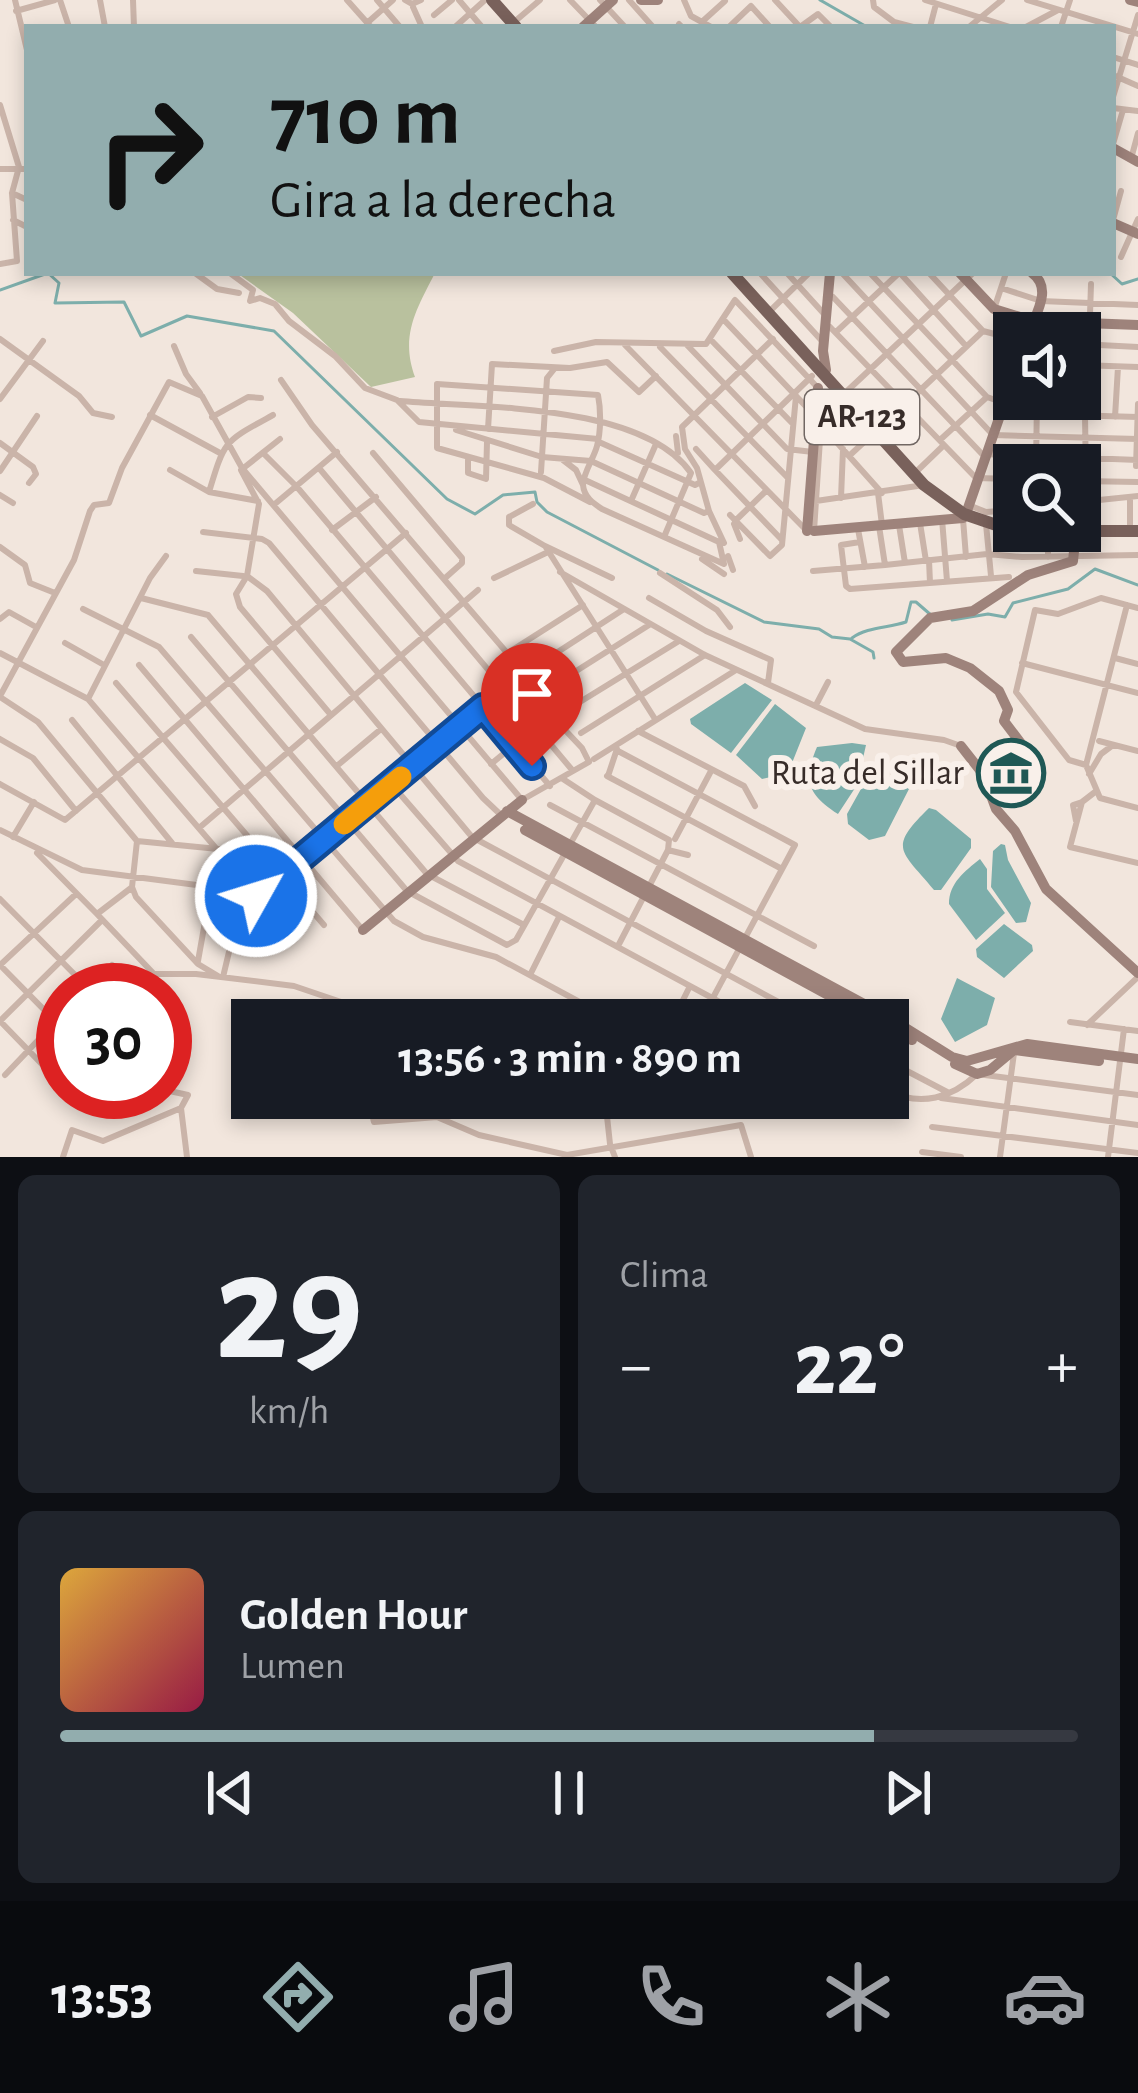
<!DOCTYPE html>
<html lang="es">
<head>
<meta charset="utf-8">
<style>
	:root { --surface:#171b24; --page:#20242c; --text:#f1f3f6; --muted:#9ea1a6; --line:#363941; --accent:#92adae }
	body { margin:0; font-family:"Alegreya Sans",sans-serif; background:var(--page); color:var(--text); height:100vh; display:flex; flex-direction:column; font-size:45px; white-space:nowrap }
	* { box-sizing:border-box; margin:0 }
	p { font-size:39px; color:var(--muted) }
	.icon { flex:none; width:66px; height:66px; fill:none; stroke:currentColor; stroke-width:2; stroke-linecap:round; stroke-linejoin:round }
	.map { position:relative; height:1157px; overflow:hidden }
	.drawer { display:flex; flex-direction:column; gap:18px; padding:18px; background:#0d0f14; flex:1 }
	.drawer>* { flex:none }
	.banner { position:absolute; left:24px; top:24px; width:1092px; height:252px; border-radius:0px; box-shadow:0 6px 18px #0003; background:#92adae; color:#111; overflow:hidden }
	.controls { position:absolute; left:993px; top:312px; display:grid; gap:24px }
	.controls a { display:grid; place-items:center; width:108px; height:108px; border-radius:0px; background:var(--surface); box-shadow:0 6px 18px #0003; font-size:60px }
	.speed { position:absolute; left:36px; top:963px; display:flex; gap:24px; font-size:60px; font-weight:700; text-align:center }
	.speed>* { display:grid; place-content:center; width:156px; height:156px; border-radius:50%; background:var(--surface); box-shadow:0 6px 18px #0003; line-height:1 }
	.speed .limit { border:18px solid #d22; background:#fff; color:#111 }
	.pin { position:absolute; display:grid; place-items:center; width:102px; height:102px; color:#fff; margin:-123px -51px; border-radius:50% 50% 50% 0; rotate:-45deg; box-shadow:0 0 12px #0007 }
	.pin .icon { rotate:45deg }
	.me { position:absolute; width:132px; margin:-66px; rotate:51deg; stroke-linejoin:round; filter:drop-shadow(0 0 9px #0008) }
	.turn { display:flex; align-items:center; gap:42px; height:252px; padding:0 48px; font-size:54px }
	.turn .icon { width:156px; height:156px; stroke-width:2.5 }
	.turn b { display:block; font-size:84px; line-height:102px }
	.big { font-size:90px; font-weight:600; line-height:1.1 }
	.drawer .card { flex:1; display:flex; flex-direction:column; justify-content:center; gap:18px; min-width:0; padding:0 42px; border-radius:18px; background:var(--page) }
	.drawer .dial { align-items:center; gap:0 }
	.dial b { font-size:156px; line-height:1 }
	.song { display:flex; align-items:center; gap:36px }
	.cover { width:144px; height:144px; border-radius:18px; background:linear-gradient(135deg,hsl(40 70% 55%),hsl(340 70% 35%)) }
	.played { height:12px; border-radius:6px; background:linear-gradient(90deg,var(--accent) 80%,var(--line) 80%) }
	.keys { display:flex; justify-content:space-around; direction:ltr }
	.heat { display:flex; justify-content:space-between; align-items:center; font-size:66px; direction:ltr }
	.drawer .tiles { flex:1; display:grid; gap:18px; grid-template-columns:1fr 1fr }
	.card:last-child { grid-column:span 2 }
	.trip { position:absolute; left:231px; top:999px; width:678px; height:120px; border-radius:0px; background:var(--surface); box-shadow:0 6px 18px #0003; font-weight:600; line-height:120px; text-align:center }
	.tabs { display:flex; height:192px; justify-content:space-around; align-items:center; background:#090b0e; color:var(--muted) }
	.tabs .icon { width:84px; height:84px }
	.tabs .current { color:var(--accent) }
	.tabs b { font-size:54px; color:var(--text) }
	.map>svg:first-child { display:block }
	.green { fill:#b9c19e }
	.water { fill:#7daeab }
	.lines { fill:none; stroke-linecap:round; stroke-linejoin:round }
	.stream { stroke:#7daeab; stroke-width:3 }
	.street { stroke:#cab4a9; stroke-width:6 }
	.secondary { stroke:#9e837b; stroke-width:10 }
	.primary { stroke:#79615b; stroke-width:12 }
	.route-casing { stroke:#114b97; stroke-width:30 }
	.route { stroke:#1a73e8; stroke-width:21 }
	.slow { stroke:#f59e0b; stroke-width:21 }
	.labels { text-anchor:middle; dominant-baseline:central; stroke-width:12; stroke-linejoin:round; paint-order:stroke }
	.shield { fill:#f9f0ea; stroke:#716763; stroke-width:3 }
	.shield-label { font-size:33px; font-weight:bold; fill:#372c29 }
	.poi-label { font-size:36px; fill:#372c29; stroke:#f9f0ea; text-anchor:end }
</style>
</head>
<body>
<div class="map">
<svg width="1138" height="1157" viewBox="0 0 1138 1157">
	<rect width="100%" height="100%" fill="#f2e6dd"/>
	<path class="green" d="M237,273h198c-19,37 -35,63 -20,104l-44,10 -78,-74z"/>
	<path class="water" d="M745,683l27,17 -41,53 -40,-29 -1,-5z
		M775,704l31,24 -18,45 -26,6 -26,-24z
		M852,743l14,2 -9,40 -19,29c-31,-20 -35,-34 -21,-67z
		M879,770l30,19 -24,47 -16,4 -21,-16 -1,-10 24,-43z
		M929,808l7,2 35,29v9l-30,42h-7c-33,-40 -47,-41 -5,-82z
		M1001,844l4,1 3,15 23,43 -5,19 -10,1 -25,-36 2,-36z
		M980,859l7,10v20l18,24 -29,27 -27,-36c0,-21 16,-33 31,-45z
		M1004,924l28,21 1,6 -29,27 -27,-21 -1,-8z
		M957,978l38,20 -8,27 -32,17 -14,-23z"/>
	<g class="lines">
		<path class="stream" d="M820,0l47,27
			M48,273l11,10 -4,20 69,-1 17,34 46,-20 87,15 173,168 28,15 28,-19 32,-3 2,10 10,10 111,58
			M1110,273l12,11 16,-5
			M0,290l45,-16
			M667,574l97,48 55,7 13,8 18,2 23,13 1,6
			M952,620l36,-6 17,3 8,-14 55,-14 27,-20 43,16
			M852,638c15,-11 36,-10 54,-16l5,-20h5l15,13"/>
		<path class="street" d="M15,0l12,50
			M60,0l9,27
			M100,0l5,27
			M133,0l1,27
			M347,0l24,27
			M377,0l23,27
			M405,0l7,4 9,-4
			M459,0l23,27
			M570,0l26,27
			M600,0l25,27
			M629,0l24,27
			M684,0l7,16 20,11
			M775,0l25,27
			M873,0l1,7 20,15 19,5
			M925,0l85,27
			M1027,0l111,34
			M413,7l9,20
			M16,11l39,-11
			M434,15l18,-15
			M704,20l21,-19
			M367,23l26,-23
			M513,23l27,-23
			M679,24l3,3
			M455,27l30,-27
			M729,27l22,-21 19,21
			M800,27l18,-13 13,13
			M930,27l6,-23
			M969,27l33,-27
			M1026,27l32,-17
			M1061,27l9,-27
			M1113,57l25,8
			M1113,75l25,11
			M1113,97l25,-82
			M0,105l19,62 -7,26 5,68 -17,3
			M1113,108l25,3
			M1113,144l10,-34
			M1131,159l7,-26
			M0,169h27
			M12,193l15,7
			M13,220l14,7
			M1113,220l8,-29
			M1121,257l17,-38
			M195,273l22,16 22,4
			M230,273l23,17 -3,11 10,-3 15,6 14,17 46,35 30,32 32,12 22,22 179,17
			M760,273l62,68
			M787,273l38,42
			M842,273l151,162 145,4
			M870,273l117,124 17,6
			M900,273l66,73
			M929,273l54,58 31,8
			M1001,288l40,13 97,4
			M833,297l149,157 156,6
			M772,309l37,-36
			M994,309l12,-36
			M723,319l92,97
			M830,327l146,151 38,1
			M836,332l63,-59
			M0,339l79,57 14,17 19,4
			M710,339l83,85
			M1080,344l58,3
			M625,345l182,186h7l7,-107
			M687,345l100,104 26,3
			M1089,345l2,-61
			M174,346l12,28 14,19
			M660,347l127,130
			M554,351l42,-9 110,2 29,-44 83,88
			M1080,365l58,2
			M846,392l127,-119
			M0,399l43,-58
			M400,401c81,7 242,2 291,72l-27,64
			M1001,413l137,4
			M150,415l70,38
			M1057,415v-16
			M1078,415l1,-16
			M1085,416l1,65
			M212,417l36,-20 13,1
			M1115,417l3,-50
			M823,427l59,66
			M488,429l4,-65 78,4 37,-6 32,30 17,-16
			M879,429l104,-98
			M456,430l86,27 49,4 113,52 5,-2 15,32
			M676,436l2,17
			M280,439l-39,31 18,34 -12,72 20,15 205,246 340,183
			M941,439l46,-42
			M599,442l96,43 4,-2
			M0,443l33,24 3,7 -7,9
			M696,449l19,21 97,-94
			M263,453l34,34 253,299
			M373,453l89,105v5l-18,16
			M849,456l26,-24
			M468,459v14l18,6 1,-37
			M563,460l13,10 7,15
			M1036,465l1,-66
			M1136,466l2,-62
			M319,468l254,303
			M170,470l39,22 49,9
			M715,470l67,70
			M0,471l37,-55
			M917,471l27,-26
			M541,472l6,-94 8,-10
			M585,480l134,62 5,22 -122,-55c-9,-6 -18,-12 -19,-24 0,-12 11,-27 14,-39 4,-15 4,-36 1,-51l-161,-11v64l107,30 46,24
			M1080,481l58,1
			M209,492c16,-53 15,-50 64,-77
			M878,493l4,32
			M0,495l13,8
			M1130,497v29
			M841,498l2,-49
			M631,501l25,-57
			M816,501l108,-16
			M1080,502l58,-6
			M276,503l61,-51
			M533,504l-24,13v8l36,21 110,173
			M971,506l15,6 28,-2
			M709,511l-12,-43 -12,-19 -3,-22 91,-88
			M730,515l40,41 12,-11 14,-149
			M942,519l5,62
			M963,519l3,38
			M735,521l31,-30
			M920,523l6,38
			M734,524l6,15
			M986,524l5,52
			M899,525l6,38
			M879,526l6,39 102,-11 35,3 116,-2
			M858,529l7,38
			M332,530l44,-33
			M203,532l59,7 7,4 214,255 19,18
			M1042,537h6v20
			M860,542l-19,3 5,41 4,3 159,-12
			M545,546l67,32
			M0,547l25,18 5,18 25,10
			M728,556l5,14
			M702,559l22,15
			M929,560l1,23
			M196,571l47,5
			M813,571l72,-6
			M560,572l145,83 160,74 79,11 17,6
			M660,573l57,37 13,17
			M247,576l-11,18 4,13 91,108
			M494,578l54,-26
			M141,598l67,17 219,259 97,51
			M649,598l57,33 65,29 -3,23
			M1127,605l-41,160 14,33 38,10
			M83,609l76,38 235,274 29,16 73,20 117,63
			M0,619l9,-7 27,15
			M191,637l216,254 100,54 9,-5 79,-140 -32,-21
			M65,643l39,22
			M0,653l88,46 169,197
			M506,654l77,-49
			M550,657l74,-48
			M1115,658l23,6
			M1022,663l116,30
			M139,665l222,263
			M562,680l87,-55
			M116,683l208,242
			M0,696l74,-136 16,-49 4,-6 15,-2 13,-35 47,-86 33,14 40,72 280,332 67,-38 -7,-14 -17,-18 -28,-42 -225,-263 -31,-45
			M0,697l38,25 99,119 -5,46 4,10 62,67 20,12
			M88,699l62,-121 16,-22
			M816,705l12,-23
			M562,713l117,-72
			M72,720l100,123
			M638,731l106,55 11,20
			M540,732l19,-15
			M581,733l124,-78
			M0,739l33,19 43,53
			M1099,741l39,10
			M618,751l177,94 -94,175
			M594,759l142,-89
			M491,764l44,-36
			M338,765l43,-36
			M1086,765l-17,-5 -53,-68 19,-82 23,4 43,-16 37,10
			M1089,774l12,-20 12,-9
			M607,776l175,93
			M608,776l9,-27
			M0,784l65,36 341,-287
			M393,786l65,75 295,159
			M1095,792l-13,10 -12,45 68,16
			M595,800l74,40 -1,10 -50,96
			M550,805l264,141
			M1076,821l-3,-16 9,-3
			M199,828l279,-238
			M0,830l82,40 130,17
			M13,837l21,-35
			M675,839l36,-68
			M137,841l81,8 -20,112
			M668,850l20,5
			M37,853l60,61
			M131,888l-34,26 57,60h42l98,12 59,20 5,14
			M0,899l89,90
			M0,965l76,-71
			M0,965l63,64
			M150,971l-3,10 4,9
			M531,973l28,-56
			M223,977l16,-67 284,-236
			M88,990l24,-25
			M673,1020l17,-34
			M842,1020l7,-13
			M0,1021l102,-101
			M0,1021l63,65
			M1070,1022l68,9
			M1087,1025l51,-48
			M888,1061l61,32
			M5,1075l58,-61
			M165,1090l23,5 -7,13 6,49
			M888,1091c33,16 64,7 89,-17l161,21
			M69,1092l3,3
			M94,1095l40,-3
			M368,1098l6,24 63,-5 42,18 88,20 174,-30 10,32
			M605,1098l5,46 5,13
			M941,1098l197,27
			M932,1127l206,26
			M922,1152l39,5
			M63,1157l9,-27 31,11 78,-33
			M1000,1157l14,-104
			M1108,1157l16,-128"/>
		<path class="secondary" d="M641,0h17
			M1130,0l8,2
			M583,27l30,-27
			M1113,148l25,14
			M1113,223l25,11
			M960,273l34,36 39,12 105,4
			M1029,333c7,-20 24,-45 3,-60
			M826,370l-3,-19 7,-78
			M967,511l47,-136
			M807,531l11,-143
			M814,531l149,-13
			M961,746l22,28 13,35 19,22 31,58 92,84
			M1023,746l-19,-25 4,-11 -9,-19 -29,-23 -24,-10 -43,4 -7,-10 34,-34 43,-7 55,-36 45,-14 3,-29
			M507,811l381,206 64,40 15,4 60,-17 111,15
			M525,830l349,190
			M363,930l159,-130
			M888,1027l24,13
			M955,1064l22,10 13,-4 24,-20 85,11"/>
		<path class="primary" d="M492,0l24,27
			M732,273l192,212 40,29 50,17
			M1018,531h120"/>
	</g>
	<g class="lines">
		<g class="route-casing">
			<path id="route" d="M256,896l227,-189 49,59"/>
		</g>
		<use href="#route" class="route"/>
		<path class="slow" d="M344,824l57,-47"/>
	</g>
	<defs>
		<g id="museum-ring" transform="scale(3.45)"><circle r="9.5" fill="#f9f0ea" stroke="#1f5855" stroke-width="1.5"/><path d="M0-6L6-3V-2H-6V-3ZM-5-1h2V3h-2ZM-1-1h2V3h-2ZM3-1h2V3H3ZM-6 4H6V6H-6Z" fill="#1f5855"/></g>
	</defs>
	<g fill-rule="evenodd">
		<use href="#museum-ring" x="1011" y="773"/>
	</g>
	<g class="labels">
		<rect class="shield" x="805" y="390" width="114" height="54" rx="9"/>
		<g class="shield-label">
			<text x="862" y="417">AR-123</text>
		</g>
		<g class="poi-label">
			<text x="964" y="773">Ruta del Sillar</text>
		</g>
	</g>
</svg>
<div class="controls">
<a><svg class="icon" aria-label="sound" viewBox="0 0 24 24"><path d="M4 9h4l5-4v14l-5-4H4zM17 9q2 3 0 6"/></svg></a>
<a><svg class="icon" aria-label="search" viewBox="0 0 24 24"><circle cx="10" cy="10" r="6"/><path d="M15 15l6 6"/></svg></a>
</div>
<div class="speed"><div class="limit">30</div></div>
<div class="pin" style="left:532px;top:766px;background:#d93025"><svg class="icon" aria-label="arrive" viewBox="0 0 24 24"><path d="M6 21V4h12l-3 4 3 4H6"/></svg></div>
<svg class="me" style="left:256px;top:896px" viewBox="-20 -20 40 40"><circle r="17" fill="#1a73e8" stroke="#fff" stroke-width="3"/><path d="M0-11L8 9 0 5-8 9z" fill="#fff"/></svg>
<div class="trip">13:56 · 3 min · 890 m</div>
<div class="banner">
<div class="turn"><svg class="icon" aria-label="right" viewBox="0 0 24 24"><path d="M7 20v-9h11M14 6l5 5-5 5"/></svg><div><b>710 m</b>Gira a la derecha</div></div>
</div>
</div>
<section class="drawer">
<div class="tiles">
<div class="card dial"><b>29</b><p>km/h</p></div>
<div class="card"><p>Clima</p>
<div class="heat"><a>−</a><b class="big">22°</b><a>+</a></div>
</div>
<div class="card">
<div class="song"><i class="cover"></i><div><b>Golden Hour</b><p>Lumen</p></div></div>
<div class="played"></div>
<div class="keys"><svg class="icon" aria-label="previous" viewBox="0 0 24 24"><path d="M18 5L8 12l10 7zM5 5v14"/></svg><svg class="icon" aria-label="pause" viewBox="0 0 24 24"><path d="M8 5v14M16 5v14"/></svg><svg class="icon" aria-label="next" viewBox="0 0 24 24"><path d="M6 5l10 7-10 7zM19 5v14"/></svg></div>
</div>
</div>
</section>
<nav class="tabs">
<b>13:53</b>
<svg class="icon current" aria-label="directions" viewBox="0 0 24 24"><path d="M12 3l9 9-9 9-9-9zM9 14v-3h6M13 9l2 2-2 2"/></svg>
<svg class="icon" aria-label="music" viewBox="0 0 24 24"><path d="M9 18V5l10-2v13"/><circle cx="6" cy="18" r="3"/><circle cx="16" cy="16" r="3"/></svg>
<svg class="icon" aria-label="phone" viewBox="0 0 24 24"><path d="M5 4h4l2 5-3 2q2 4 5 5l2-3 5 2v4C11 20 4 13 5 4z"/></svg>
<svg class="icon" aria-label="climate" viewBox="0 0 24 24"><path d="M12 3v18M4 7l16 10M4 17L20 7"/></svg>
<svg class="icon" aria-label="car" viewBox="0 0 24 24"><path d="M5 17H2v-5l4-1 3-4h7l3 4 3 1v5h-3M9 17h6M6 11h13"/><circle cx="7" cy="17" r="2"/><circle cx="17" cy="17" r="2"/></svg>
</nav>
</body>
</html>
